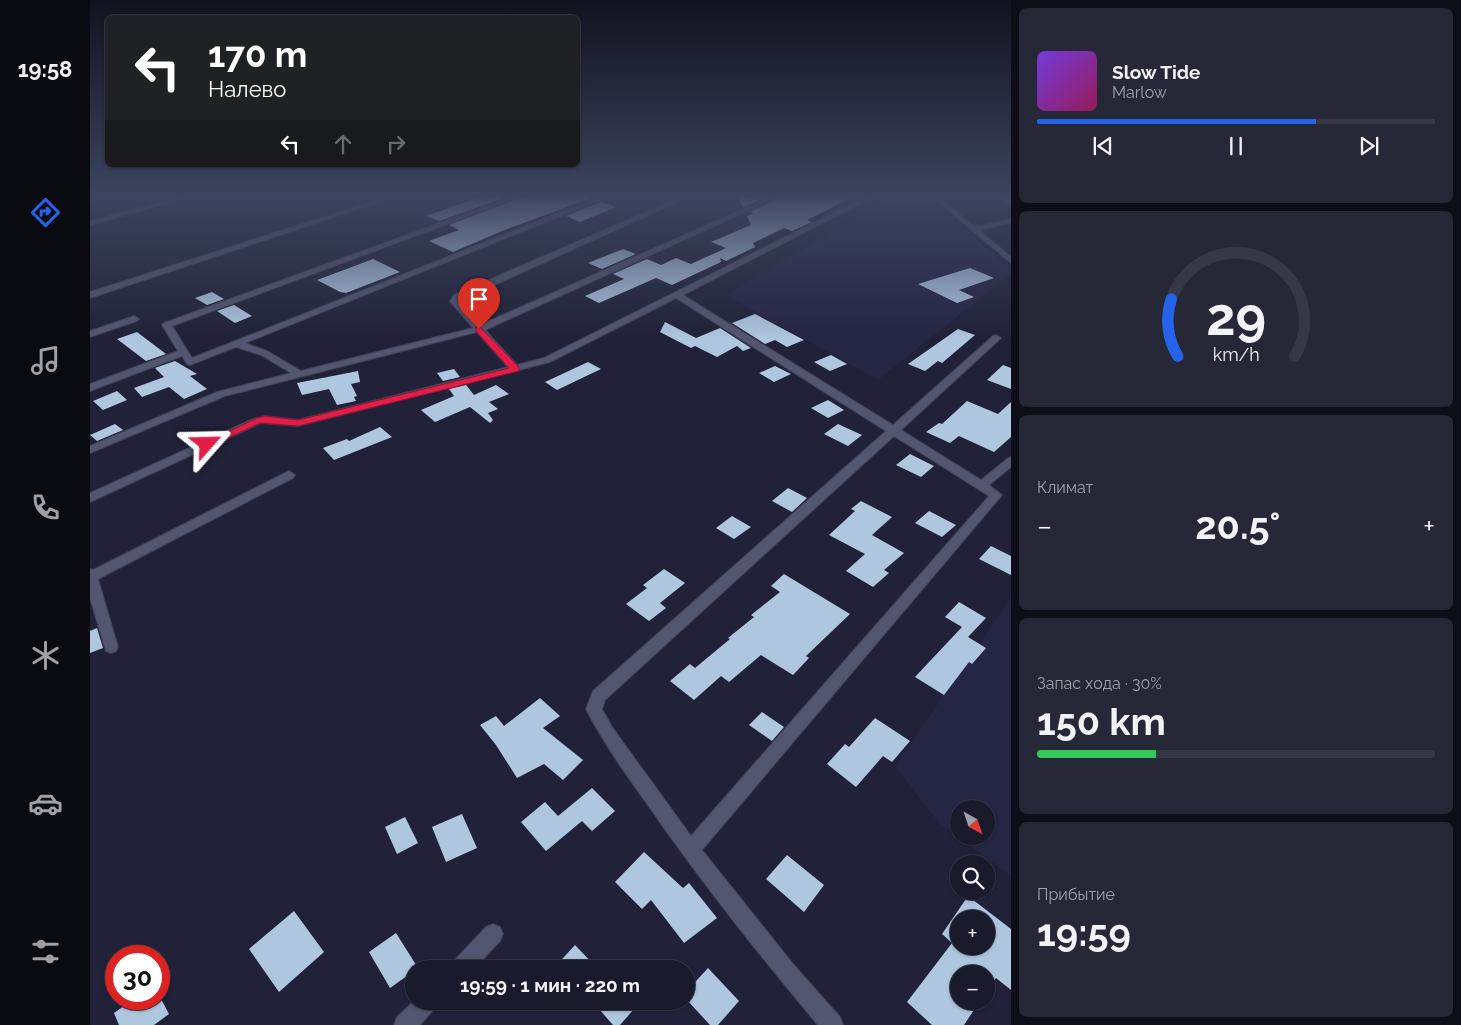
<!DOCTYPE html>
<html lang="ru">
<head>
<meta charset="utf-8">
<style>
	:root { --surface:#191a2b; --page:#262737; --text:#f1f3f6; --muted:#9fa1a9; --line:#373847; --accent:#2563eb }
	body { margin:0; font-family:Raleway,sans-serif; background:var(--page); color:var(--text); height:100vh; display:flex; flex-direction:column; font-size:19px; white-space:nowrap }
	* { box-sizing:border-box; margin:0 }
	p { font-size:16px; color:var(--muted) }
	.icon { flex:none; width:28px; height:28px; fill:none; stroke:currentColor; stroke-width:2; stroke-linecap:round; stroke-linejoin:round }
	.map { position:relative; flex:1; overflow:hidden }
	.side { display:flex; flex-direction:column; gap:8px; padding:8px; background:#0e0e18; width:450px }
	.side>* { flex:none }
	.guide { position:absolute; left:15px; top:15px; width:475px; height:152px; border-radius:8px; box-shadow:0 1px 4px #0004,0 0 0 1px var(--line); background:#202124; color:#fff; overflow:hidden }
	.needle { width:32px; rotate:140deg }
	.controls { position:absolute; left:860px; top:800px; display:grid; gap:10px }
	.controls a { display:grid; place-items:center; width:45px; height:45px; border-radius:50%; background:var(--surface); box-shadow:0 1px 4px #0004,0 0 0 1px var(--line); font-size:25px }
	.speed { position:absolute; left:15px; top:945px; display:flex; gap:10px; font-size:25px; font-weight:700; text-align:center }
	.speed>* { display:grid; place-content:center; width:65px; height:65px; border-radius:50%; background:var(--surface); box-shadow:0 1px 4px #0004,0 0 0 1px var(--line); line-height:1 }
	.speed .limit { border:8px solid #d22; background:#fff; color:#111 }
	.pin { position:absolute; display:grid; place-items:center; width:42px; height:42px; color:#fff; margin:-51px -21px; border-radius:50% 50% 50% 0; rotate:-45deg; box-shadow:0 0 5px #0007 }
	.pin .icon { rotate:45deg }
	.me { position:absolute; width:55px; margin:-28px; rotate:65deg; stroke-linejoin:round; filter:drop-shadow(0 0 4px #0008) }
	.turn { display:flex; align-items:center; gap:18px; height:105px; padding:0 20px; font-size:22px }
	.turn .icon { width:65px; height:65px; stroke-width:2.5 }
	.turn b { display:block; font-size:35px; line-height:42px }
	.lanes { display:flex; align-items:center; height:48px; padding:0 20px; background:#0003; justify-content:center; gap:25px; direction:ltr }
	.lanes .off { opacity:.35 }
	.big { font-size:38px; font-weight:700; line-height:1.1 }
	.side .tile { flex:1; display:flex; flex-direction:column; justify-content:center; gap:8px; min-width:0; padding:0 18px; border-radius:8px; background:var(--page) }
	.side .dial { align-items:center; gap:0 }
	.dial svg { height:130px; overflow:visible; fill:none; stroke:var(--line); stroke-width:7; stroke-linecap:round; text-anchor:middle }
	.dial text { fill:var(--text); stroke:none }
	.song { display:flex; align-items:center; gap:15px }
	.cover { width:60px; height:60px; border-radius:8px; background:linear-gradient(135deg,hsl(260 70% 55%),hsl(330 70% 35%)) }
	.played { height:5px; border-radius:2px; background:linear-gradient(90deg,var(--accent) 70%,var(--line) 70%) }
	.keys { display:flex; justify-content:space-around; direction:ltr }
	.heat { display:flex; justify-content:space-between; align-items:center; font-size:28px; direction:ltr }
	.charge { height:8px; border-radius:4px; background:linear-gradient(90deg,#34c759 30%,var(--line) 0) }
	.trip { position:absolute; left:315px; top:960px; width:290px; height:50px; border-radius:25px; background:var(--surface); box-shadow:0 1px 4px #0004,0 0 0 1px var(--line); font-weight:700; line-height:50px; text-align:center }
	main { display:flex; flex:1; min-height:0 }
	.tab-bar { display:flex; flex-direction:column; width:90px; justify-content:space-around; align-items:center; background:#0a0a11; color:var(--muted) }
	.tab-bar .icon { width:35px; height:35px }
	.tab-bar .active { color:var(--accent) }
	.tab-bar b { font-size:22px; color:var(--text) }
	.map>svg:first-child { display:block }
	.built { fill:#252644; fill-rule:evenodd }
	.building { fill:#afc6df; fill-rule:evenodd }
	.lines { fill:none; stroke-linecap:round; stroke-linejoin:round }
	.minor-casing { stroke:#3f3f53; stroke-width:2 }
	.major-casing { stroke:#3f3f53; stroke-width:2 }
	.minor { fill:#535670; fill-rule:evenodd }
	.major { fill:#947cb3; fill-rule:evenodd }
	.route { fill:#e11d48; stroke:#92132f }
</style>
</head>
<body>
<main>
<nav class="tab-bar">
<b>19:58</b>
<svg class="icon active" aria-label="directions" viewBox="0 0 24 24"><path d="M12 3l9 9-9 9-9-9zM9 14v-3h6M13 9l2 2-2 2"/></svg>
<svg class="icon" aria-label="music" viewBox="0 0 24 24"><path d="M9 18V5l10-2v13"/><circle cx="6" cy="18" r="3"/><circle cx="16" cy="16" r="3"/></svg>
<svg class="icon" aria-label="phone" viewBox="0 0 24 24"><path d="M5 4h4l2 5-3 2q2 4 5 5l2-3 5 2v4C11 20 4 13 5 4z"/></svg>
<svg class="icon" aria-label="climate" viewBox="0 0 24 24"><path d="M12 3v18M4 7l16 10M4 17L20 7"/></svg>
<svg class="icon" aria-label="car" viewBox="0 0 24 24"><path d="M5 17H2v-5l4-1 3-4h7l3 4 3 1v5h-3M9 17h6M6 11h13"/><circle cx="7" cy="17" r="2"/><circle cx="17" cy="17" r="2"/></svg>
<svg class="icon" aria-label="filters" viewBox="0 0 24 24"><path d="M4 7h16M4 17h16"/><circle cx="9" cy="7" r="2"/><circle cx="15" cy="17" r="2"/></svg>
</nav>
<div class="map">
<svg width="921" height="1025" viewBox="0 0 921 1025">
	<rect width="100%" height="100%" fill="#212239"/>
	<path class="built" d="M806,195h30l85,75v3l-133,107 -153,-85z
		M921,598v278l-72,-53 -44,-57zM869,809h27v27h-27z"/>
	<path class="building" d="M395,195l19,3 -65,23 -13,-5z
		M438,195h53l10,3 -89,33 -49,21 -24,-11 30,-11 -10,-5z
		M659,195h22l-28,12 -4,-8z
		M695,195h72l-50,25 5,2 -20,9 -8,-3 -31,15 2,4 -29,14 -6,-3 1,4 -49,23 -16,-7 -57,25 -14,-7 39,-17 -11,-5 34,-15 14,6 15,-7 15,6 35,-16 -15,-6 40,-17 -4,-9 7,-3 -4,-1z
		M511,202l15,5 -36,15 -14,-6z
		M533,249l13,5 -34,15 -14,-6z
		M283,259l27,13 -54,21 -6,-1 -23,-12z
		M880,268l24,10 -35,12 15,7 -17,6 -39,-19z
		M122,292l12,7 -17,6 -12,-7z
		M144,305l18,11 -17,7 -18,-12z
		M665,314l32,17 17,9 -17,7 -12,-7 -10,4 -33,-21z
		M575,322l31,16 24,-10 31,20 -8,3 -6,-5 -20,11 -22,-11 -4,2 -31,-16z
		M868,329l17,6 -33,28 -4,-2 -13,10 -17,-7z
		M47,332l29,22 -20,7 -29,-22z
		M741,355l16,9 -17,7 -16,-9z
		M85,361l22,13 -7,2 17,13 -23,10 -15,-12 -27,10 -8,-9 30,-11 -9,-9z
		M498,362l13,7 -44,21 -12,-8z
		M913,365l8,3v21l-24,-9z
		M685,366l16,8 -17,8 -15,-9z
		M364,369l6,8 -17,4 -6,-8z
		M268,371l2,11 -9,2 6,12 -3,1 2,4 -19,4 -8,-16 -27,6 -5,-12z
		M376,385l8,10 22,-10 13,9 -20,8 9,7 -10,4 5,7 -3,3 -20,-16 -35,15 -14,-12 33,-14 -5,-7z
		M27,391l10,9 -24,10 -10,-9z
		M738,400l16,10 -16,8 -17,-10z
		M877,401l31,13 13,-12v35l-17,15 -35,-16 -9,7 -24,-11 13,-9 3,1z
		M25,424l8,6 -26,11 -7,-6z
		M748,424l24,11 -14,11 -24,-12z
		M290,427l12,10 -58,23 -11,-12 24,-9 2,2z
		M820,454l24,12 -13,11 -25,-12z
		M698,488l19,10 -15,14 -20,-11z
		M771,501l31,16 -20,18 32,18 -20,17 5,3 -16,14 -27,-16 19,-17 -36,-19 26,-24 -4,-2z
		M839,511l27,14 -14,12 -27,-14z
		M642,516l19,11 -17,12 -18,-11z
		M901,546l20,10v19l-32,-16z
		M574,569l21,14 -25,20 6,5 -17,13 -23,-17 21,-16 -4,-3z
		M694,574l66,40 -44,42 3,2 -16,17 -32,-20 -32,27 -8,-6 -27,24 -24,-19 20,-17 5,4 35,-29 -2,-1 26,-21 -3,-2 29,-23 -9,-6z
		M869,602l27,16 -18,19 18,11 -14,16 -3,-2 -25,33 -29,-18 47,-50 -17,-10z
		M7,628l6,20 -13,5v-22z
		M450,698l20,18 -17,12 40,32 -20,20 -19,-16 -27,14 -21,-33 -16,-20 16,-9 8,10z
		M672,712l22,15 -12,14 -23,-16z
		M785,718l35,23 -18,21 -9,-6 -27,31 -29,-23 18,-20 4,3z
		M502,788l23,23 -23,20 -10,-10 -36,30 -25,-29 24,-20 13,14z
		M372,814l15,34 -31,14 -14,-35z
		M315,817l13,26 -21,11 -12,-27z
		M554,852l39,36 6,-5 28,35 -33,25 -33,-43 -9,9 -27,-27z
		M697,855l37,30 -20,27 -38,-33z
		M878,896l43,33v61l-15,-12 -10,16v-20h-27v27h21l-16,24h-32l-25,-23 45,-59 -10,-9zM869,919h27v27h-27z
		M204,911l30,41 -45,40 -30,-43z
		M306,933l22,35 -28,20 -21,-36z
		M485,945l23,24h-45z
		M618,968l31,33 -21,24h-8l-24,-26v-7z
		M44,999h27l8,15 -15,11h-35l-5,-12z
		M502,1001h49l-21,24h-7z"/>
	<g class="lines">
		<g class="minor-casing">
			<path id="minor" d="M97,195h10l-107,30v-4z
				M302,195h9l-311,103v-6z
				M427,195h9l-354,131 20,32 412,-163h9l-368,148 22,8 34,20 172,-43 -23,-27 4,-6 231,-100h8l-234,106 21,24 295,-130h8l-298,135 32,35 27,-7 325,-163h8l-194,100 210,130 100,-89 3,-1 5,3 -100,92 80,50 26,-21 4,-2v10l-22,18 13,10 -300,355 91,114 47,53 3,8h-25c-59,-70 -116,-142 -168,-217 -23,-32 -46,-64 -64,-99l7,-18 293,-260 -210,-133 -126,64 -252,64 -37,-3 -171,79v-9l163,-74 12,-3 33,4 210,-53 -31,-35 -252,64 -135,57v-7l127,-54 74,-19 -30,-18 -25,-8 -46,18 -3,-1 -5,-8 -92,35v-7l88,-33 -16,-26 2,-2zM804,436l95,60 -298,340 -79,-109 -10,-18 3,-9z
				M840,195h7l38,32 36,-8v4l-32,7 32,27v6z
				M44,316l5,3 -2,2 -47,16v-6z
				M199,471l6,4 -2,3 -195,101 20,68 -2,4 -5,2 -5,-2 -16,-53v-29l3,1z
				M403,924l7,3 3,7 -3,7 -26,28h-24l3,-7 33,-35z
				M324,1001h24l-3,7 -15,17h-26l3,-8z"/>
		</g>
		<g class="major-casing">
			<path id="major" d="M900,195h9l12,5v4z"/>
		</g>
		<use href="#minor" class="minor"/>
		<use href="#major" class="major"/>
	</g>
	<linearGradient id="sky" x2="0" y2="1"><stop stop-color="#12131f"/><stop offset="0.58" stop-color="#3d445f"/><stop offset="1" stop-color="#3d445f" stop-opacity="0"/></linearGradient>
	<rect width="921" height="338" fill="url(#sky)"/>
	<path class="route" d="M389,326l40,41v4l-221,55 -38,-3 -49,23 -4,1 -5,-3 55,-26 8,-2 33,4 211,-52 -33,-37v-4z"/>
</svg>
<div class="controls">
<a><svg class="needle" viewBox="-14 -14 28 28"><path d="M0-13l5 13h-10z" fill="#e53935"/><path d="M0 13l5-13h-10z" fill="#9fa1a9"/></svg></a>
<a><svg class="icon" aria-label="search" viewBox="0 0 24 24"><circle cx="10" cy="10" r="6"/><path d="M15 15l6 6"/></svg></a>
<a>+</a>
<a>−</a>
</div>
<div class="speed"><div class="limit">30</div></div>
<div class="pin" style="left:389px;top:329px;background:#d93025"><svg class="icon" aria-label="arrive" viewBox="0 0 24 24"><path d="M6 21V4h12l-3 4 3 4H6"/></svg></div>
<svg class="me" style="left:117px;top:444px" viewBox="-20 -20 40 40"><path d="M0-17L14 15 0 8-14 15z" fill="#e11d48" stroke="#fff" stroke-width="4"/></svg>
<div class="trip">19:59 · 1 мин · 220 m</div>
<div class="guide">
<div class="turn"><svg class="icon" aria-label="left" viewBox="0 0 24 24"><path d="M17 20v-9H6M10 6l-5 5 5 5"/></svg><div><b>170 m</b>Налево</div></div>
<div class="lanes"><svg class="icon" aria-label="left" viewBox="0 0 24 24"><path d="M17 20v-9H6M10 6l-5 5 5 5"/></svg><svg class="icon off" aria-label="ahead" viewBox="0 0 24 24"><path d="M12 20V5M6 11l6-6 6 6"/></svg><svg class="icon off" aria-label="right" viewBox="0 0 24 24"><path d="M7 20v-9h11M14 6l5 5-5 5"/></svg></div>
</div>
</div>
<section class="side">
<div class="tile">
<div class="song"><i class="cover"></i><div><b>Slow Tide</b><p>Marlow</p></div></div>
<div class="played"></div>
<div class="keys"><svg class="icon" aria-label="previous" viewBox="0 0 24 24"><path d="M18 5L8 12l10 7zM5 5v14"/></svg><svg class="icon" aria-label="pause" viewBox="0 0 24 24"><path d="M8 5v14M16 5v14"/></svg><svg class="icon" aria-label="next" viewBox="0 0 24 24"><path d="M6 5l10 7-10 7zM19 5v14"/></svg></div>
</div>
<div class="tile dial"><svg viewBox="0 0 100 80">
<path d="M14 69A42 42 0 1 1 86 69"/>
<path d="M14 69A42 42 0 0 1 10 34" stroke="#2563eb"/>
<text x="50" y="56" font-size="32" font-weight="700">29</text>
<text x="50" y="72" font-size="11">km/h</text>
</svg></div>
<div class="tile"><p>Климат</p>
<div class="heat"><a>−</a><b class="big">20.5°</b><a>+</a></div>
</div>
<div class="tile"><p>Запас хода · 30%</p><b class="big">150 km</b><div class="charge"></div></div>
<div class="tile"><p>Прибытие</p><b class="big">19:59</b></div>
</section>
</main>
</body>
</html>
